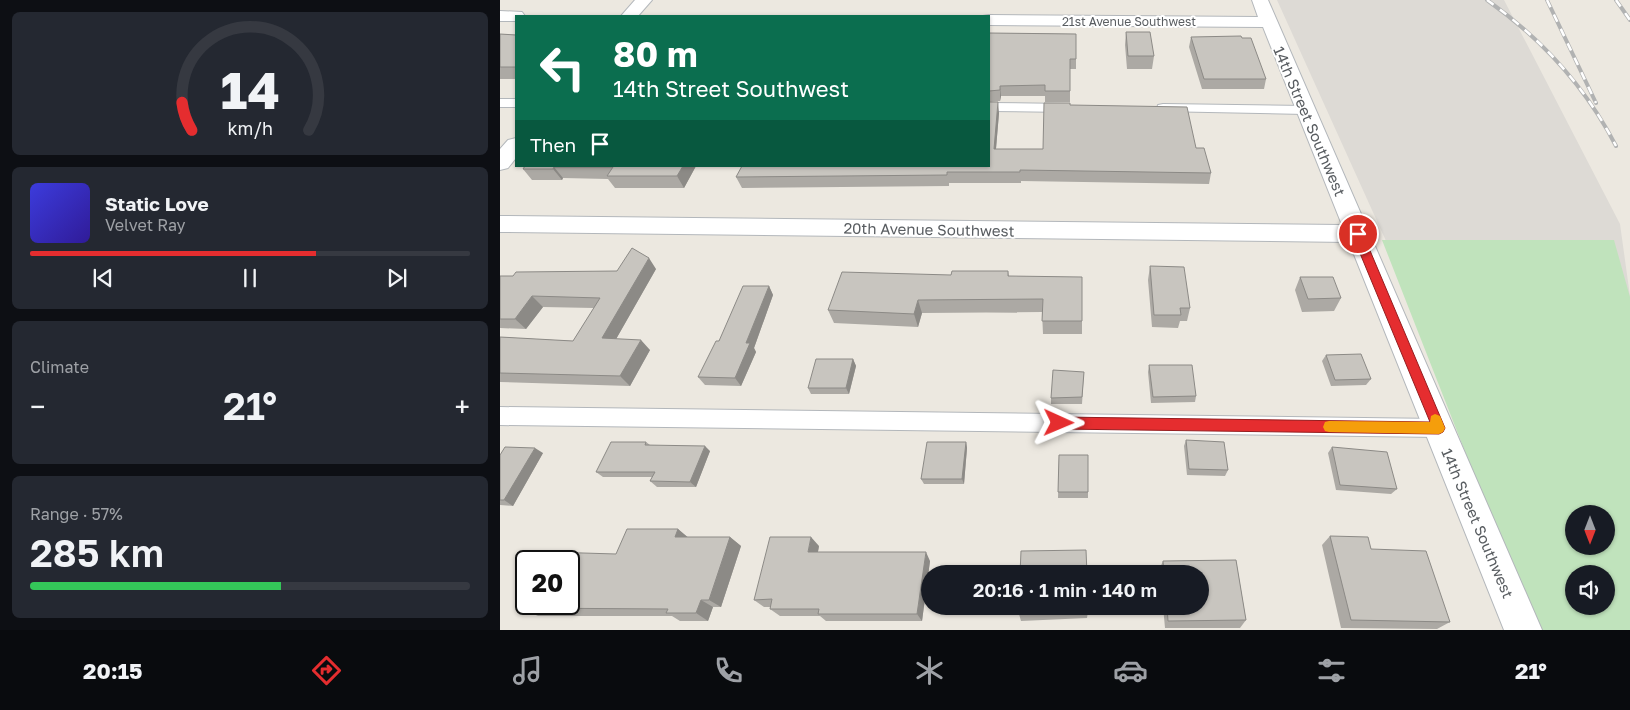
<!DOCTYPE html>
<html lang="en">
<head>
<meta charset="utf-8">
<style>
	:root { --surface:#171b24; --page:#242831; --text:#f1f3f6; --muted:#9ea1a6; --line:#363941; --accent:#e52d2f }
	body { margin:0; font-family:"Golos Text",sans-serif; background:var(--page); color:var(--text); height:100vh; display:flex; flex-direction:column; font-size:19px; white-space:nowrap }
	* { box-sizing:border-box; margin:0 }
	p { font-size:16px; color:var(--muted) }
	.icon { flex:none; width:28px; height:28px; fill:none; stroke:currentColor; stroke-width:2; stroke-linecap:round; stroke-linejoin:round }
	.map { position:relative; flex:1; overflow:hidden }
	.side { display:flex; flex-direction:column; gap:12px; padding:12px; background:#0d0f14; width:500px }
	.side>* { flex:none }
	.banner { position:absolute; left:15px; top:15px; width:475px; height:152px; border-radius:0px; box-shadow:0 1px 4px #0004; background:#0b6e4f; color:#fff; overflow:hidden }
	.needle { width:32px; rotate:180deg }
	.buttons { position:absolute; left:1065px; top:505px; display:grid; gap:10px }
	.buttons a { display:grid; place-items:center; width:50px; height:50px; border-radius:50%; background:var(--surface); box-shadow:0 1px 4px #0004; font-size:25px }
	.speed { position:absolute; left:15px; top:550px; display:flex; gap:10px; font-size:25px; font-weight:700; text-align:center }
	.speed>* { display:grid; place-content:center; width:65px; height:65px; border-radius:50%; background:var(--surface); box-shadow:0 1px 4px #0004; line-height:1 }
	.speed .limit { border:2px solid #111; border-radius:8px; background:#fff; color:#111 }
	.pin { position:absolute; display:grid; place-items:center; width:42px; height:42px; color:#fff; margin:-21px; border:2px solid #fff; border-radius:50%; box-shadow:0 1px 5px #0007 }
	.me { position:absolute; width:55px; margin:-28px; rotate:91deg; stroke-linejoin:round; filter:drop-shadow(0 0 4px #0008) }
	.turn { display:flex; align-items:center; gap:18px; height:105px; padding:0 15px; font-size:22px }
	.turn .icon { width:65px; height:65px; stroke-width:2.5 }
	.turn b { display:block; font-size:35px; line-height:42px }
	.then { display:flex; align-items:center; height:48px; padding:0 15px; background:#0003; gap:10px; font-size:19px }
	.big { font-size:38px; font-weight:600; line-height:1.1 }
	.side .widget { flex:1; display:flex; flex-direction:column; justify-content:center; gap:8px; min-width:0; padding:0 18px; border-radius:8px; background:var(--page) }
	.side .dial { align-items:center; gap:0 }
	.dial svg { height:130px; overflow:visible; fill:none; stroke:var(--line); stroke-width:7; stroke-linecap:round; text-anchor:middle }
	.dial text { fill:var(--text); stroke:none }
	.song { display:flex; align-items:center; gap:15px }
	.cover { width:60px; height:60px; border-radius:8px; background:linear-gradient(135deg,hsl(240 70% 55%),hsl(250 70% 35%)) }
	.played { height:5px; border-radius:2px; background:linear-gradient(90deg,var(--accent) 65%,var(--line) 65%) }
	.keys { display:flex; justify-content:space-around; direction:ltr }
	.heat { display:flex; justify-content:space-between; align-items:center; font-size:28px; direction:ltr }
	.charge { height:8px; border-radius:4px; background:linear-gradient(90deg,#34c759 57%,var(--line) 0) }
	.trip { position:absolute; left:421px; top:565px; width:288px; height:50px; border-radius:25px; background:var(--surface); box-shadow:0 1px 4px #0004; font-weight:600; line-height:50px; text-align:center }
	.menu { display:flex; height:80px; justify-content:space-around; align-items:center; background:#090b0e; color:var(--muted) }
	.menu .icon { width:35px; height:35px }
	.menu .current { color:var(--accent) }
	.menu b { font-size:22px; color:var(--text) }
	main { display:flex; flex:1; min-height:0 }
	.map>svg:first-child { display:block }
	.industrial { fill:#dddad5; fill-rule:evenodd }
	.green { fill:#c0e3bc; fill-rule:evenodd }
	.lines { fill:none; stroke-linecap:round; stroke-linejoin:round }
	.lane-casing { stroke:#b3b7bb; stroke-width:2 }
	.street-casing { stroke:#b3b7bb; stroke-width:2 }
	.lane { fill:#fff; fill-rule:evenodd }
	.street { fill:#fff; fill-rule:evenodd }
	.rail-casing { stroke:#b1b2b2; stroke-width:4 }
	.rail { stroke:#fff; stroke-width:2.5; stroke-dasharray:8; stroke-linecap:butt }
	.wall { fill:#aca9a4 }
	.shaded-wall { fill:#8c8a86 }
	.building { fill:#c8c5bf; stroke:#8c8a86 }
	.route { fill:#e52d2f; stroke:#951d1f }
	.slow { fill:#f59e0b }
	.labels { text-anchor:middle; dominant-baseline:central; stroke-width:4; stroke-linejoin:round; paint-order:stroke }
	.far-street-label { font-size:12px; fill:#595d61; stroke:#fff }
	.street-label { font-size:15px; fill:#595d61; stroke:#fff }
</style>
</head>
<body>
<main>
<section class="side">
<div class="widget dial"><svg viewBox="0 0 100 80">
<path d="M14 69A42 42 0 1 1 86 69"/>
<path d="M14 69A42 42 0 0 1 8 52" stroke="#e52d2f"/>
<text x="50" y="56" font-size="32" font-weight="700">14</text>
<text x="50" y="72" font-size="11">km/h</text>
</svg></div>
<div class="widget">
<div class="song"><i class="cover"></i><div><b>Static Love</b><p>Velvet Ray</p></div></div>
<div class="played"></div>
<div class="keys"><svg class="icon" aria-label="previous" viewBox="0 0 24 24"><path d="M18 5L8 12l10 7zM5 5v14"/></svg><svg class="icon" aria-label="pause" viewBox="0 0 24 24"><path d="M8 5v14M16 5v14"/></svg><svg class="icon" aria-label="next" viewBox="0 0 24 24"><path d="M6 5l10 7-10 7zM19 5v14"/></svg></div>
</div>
<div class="widget"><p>Climate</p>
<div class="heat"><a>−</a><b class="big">21°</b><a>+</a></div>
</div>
<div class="widget"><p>Range · 57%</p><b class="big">285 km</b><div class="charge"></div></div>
</section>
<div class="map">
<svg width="1130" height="630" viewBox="0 0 1130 630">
	<rect width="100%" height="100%" fill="#ece8e0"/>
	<path class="industrial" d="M777,0h227l116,224 10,72v334h-68zM1074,514h32v32h-32zM1074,574h32v32h-32z"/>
	<path class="green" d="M882,240h232l16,57v333h-95zM1074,514h32v32h-32zM1074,574h32v32h-32z"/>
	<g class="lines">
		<g class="lane-casing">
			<path id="lane" d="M0,99h16v8h-16z
				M489,103l78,1 6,4 -6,4 -78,-1z
				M663,104l142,2 6,4 -6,4 -147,-3 -1,-3 1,-3z
				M0,407l939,12 7,3 3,6 -3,6 -7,3 -939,-12z"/>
		</g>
		<g class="street-casing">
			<path id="street" d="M135,0h17l-14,16h-17z
				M752,0h16l274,630h-38l-155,-388 -849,-10v-16l842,9 -79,-198 -274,-2v-9h-6l6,-1 269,2z
				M0,11l22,1 3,4h-9v5h-16z
				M16,138v20l-8,10 -8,2v-21l8,-9z"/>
		</g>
		<use href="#lane" class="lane"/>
		<use href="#street" class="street"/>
		<g class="rail-casing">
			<path id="rail" d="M987,0c55,39 98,86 129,146
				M1047,0l49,103
				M1116,0l14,20"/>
		</g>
		<use href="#rail" class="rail"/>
	</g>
	<path class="wall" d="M626,32l28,24 -2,13h-25l-2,-24z
		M489,33l87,1v35h-6v33h-25v-6h-44l-1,5 -11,1 10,11 -3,36h47l27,-44 126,43 15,25 -2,11 -188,-3v2h-72v3l-207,2 -6,-11 253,-11z
		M0,34l16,1v44h-16z
		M691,37l51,1 24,41 -2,10h-62l-13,-42z
		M25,166h171l-12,22h-69l-7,-9 -45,-1 -1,2h-30l-9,-11z
		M650,266l40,42 -3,13h-7l-2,7 -26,-1 -4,-47z
		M156,269l-40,70 34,11 -20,36 -130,-4v-45l73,4 21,-33 -51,-1 -17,22 -26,-1v-52h13z
		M508,271l1,5 73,45v13h-39l-1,-22 -120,1 -4,14 -84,-4 -6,-13 123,-35z
		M800,277l41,21 -7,13 -32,1 -7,-22z
		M269,286l4,9 -19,53 2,4 -15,34 -36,-1 -7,-8 21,-36z
		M826,355l45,24 -5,6 -35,1 -9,-25z
		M353,359l3,7 -7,28h-38l-3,-6z
		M649,365l47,31 -1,6 -44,1 -3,-31z
		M584,372l-2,32h-31v-6z
		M686,440l42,30 -3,6 -38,-1 -3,-29z
		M146,442l4,3 60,6 -14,36h-39l-7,-6 2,-4h-49l-7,-5z
		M466,442l1,6 -3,36h-40l-3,-5z
		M832,447l65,42 -6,5 -55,-4 -8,-37z
		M43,453l-30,53 -13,-1v-50z
		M559,455l29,37v6h-30z
		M178,529l9,8h43l11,9 -20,61h-8l-5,14h-28l-8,-5h-134l-18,-8 96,-54z
		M830,536l41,13 79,73 -13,7 -96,-1 -19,-83z
		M319,546l-1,6 112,9 -8,60h-96l-6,-5h-40l-10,-7v-2h-6l-10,-7z
		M736,560l10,60 -6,8h-75l-2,-22h37v-32h-40l-1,-4 4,-9z
		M588,611l-1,7 -66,3 -2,-7z"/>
	<path class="shaded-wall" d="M500,86l1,10 -1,5z
		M498,102l1,11 -4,47 -1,-11z
		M183,166h13l-12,22 -7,-12z
		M54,167l9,11 -1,2 -9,-11z
		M149,258l7,11 -45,79 -9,-10z
		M269,286l4,9 -19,53 2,4 -15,34 -6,-8 11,-35z
		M32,296l11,11 -17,22 -11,-10z
		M418,300l4,13 -4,14 -4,-13z
		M141,340l9,10 -20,36 -10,-10z
		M353,359l3,7 -7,28 -3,-6z
		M466,442l1,6 -3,36 -2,-5z
		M205,446l5,5 -14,36 -6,-5z
		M35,448l8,5 -30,53 -9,-6z
		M178,529l12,10 -15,-2z
		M230,537l11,9 -20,61 -12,-7z
		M311,537l8,9 -3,15 -8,-9z
		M426,552l4,9 -8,60 -5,-7z
		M201,600l12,7 -5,14 -12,-8z"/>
	<path class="building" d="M626,32h24l4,24h-26z
		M489,33l87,1v25h-6v32h-25v-6l-45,1v4l-11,1z
		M0,34l16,1v32h-16z
		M741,36l1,2h9l15,41h-62l-13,-42z
		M489,102h9l-4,47h49l1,-46h26v2l117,2 9,41h8l7,25 -191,-3v2h-73v3l-211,2 6,-11h247z
		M25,166h158l-6,10h-70l6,-9h-59l-1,2h-30z
		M132,248l17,10 -47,80 39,2 -21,36 -120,-3v-36l73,4 27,-43 -68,-2 -17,23h-15v-43h13l3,-4 101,-1z
		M650,266l34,1 6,41h-10l1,7h-27z
		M452,271h56v5l74,1v44h-40l1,-22 -125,1 -4,14 -86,-4 14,-38 109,3z
		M800,277h33l8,21 -33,1z
		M243,286h26l-23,57h4l-15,35 -37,-1 18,-36h3z
		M861,354l10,25 -36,1 -9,-25z
		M316,359h37l-7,29h-38z
		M649,365h43l4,31 -43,1z
		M553,370l31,2 -2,25 -31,1z
		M686,440l38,2 4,28 -39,-1z
		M111,442h35l-1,3 60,1 -15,36 -40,-1 5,-9h-59z
		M427,442h39l-4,37h-41z
		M5,447l30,1 -31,52h-4v-45z
		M832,447l55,5 10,37 -57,-4z
		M559,455h29v37h-30z
		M127,529h51l-3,8h55l-21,63h-8l-5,13h-30l2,-4 -148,-1 6,-12v8h43v-43h-24l5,-9 66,2z
		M830,536l38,1 3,12 55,2 24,71 -99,-2z
		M270,537h41l-3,15h118l-9,62h-99l1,-5h-49l2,-10 -18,1z
		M586,550l1,24h-67l1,-23z
		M736,560l10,60 -78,1 -1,-15h33v-32h-36l-1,-13z
		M519,606h69v5l-69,3z"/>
	<path class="route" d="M858,230l5,4 82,194 -2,4 -4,2 -380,-5 -4,-2 -2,-4 2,-4 4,-2 371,5 -78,-188z"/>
	<path class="slow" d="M935,414l5,2 5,12 -2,4 -4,2 -110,-2 -4,-1 -2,-4 2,-5 4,-1 101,1 1,-6z"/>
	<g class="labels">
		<g class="far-street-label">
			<text x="629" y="21">21st Avenue Southwest</text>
		</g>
		<g class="street-label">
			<text transform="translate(810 121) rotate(67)">14th Street Southwest</text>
			<text transform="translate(429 229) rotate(1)">20th Avenue Southwest</text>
			<text transform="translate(978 523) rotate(67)">14th Street Southwest</text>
		</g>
	</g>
</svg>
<div class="buttons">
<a><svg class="needle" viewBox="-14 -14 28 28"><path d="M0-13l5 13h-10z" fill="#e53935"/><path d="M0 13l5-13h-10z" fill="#9ea1a6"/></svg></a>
<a><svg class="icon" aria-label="sound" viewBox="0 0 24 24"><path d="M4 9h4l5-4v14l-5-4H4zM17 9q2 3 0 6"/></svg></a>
</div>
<div class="speed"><div class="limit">20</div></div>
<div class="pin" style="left:858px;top:234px;background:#d93025"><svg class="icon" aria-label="arrive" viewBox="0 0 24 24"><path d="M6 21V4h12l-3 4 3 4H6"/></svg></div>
<svg class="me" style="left:559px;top:423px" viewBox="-20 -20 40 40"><path d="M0-17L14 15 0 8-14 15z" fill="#e52d2f" stroke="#fff" stroke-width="4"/></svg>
<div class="trip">20:16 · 1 min · 140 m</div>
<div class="banner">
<div class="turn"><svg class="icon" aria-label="left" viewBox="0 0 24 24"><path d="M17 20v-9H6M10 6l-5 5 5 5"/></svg><div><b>80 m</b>14th Street Southwest</div></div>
<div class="then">Then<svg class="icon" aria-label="arrive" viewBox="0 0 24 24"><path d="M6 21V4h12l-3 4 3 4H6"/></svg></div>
</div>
</div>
</main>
<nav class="menu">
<b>20:15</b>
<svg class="icon current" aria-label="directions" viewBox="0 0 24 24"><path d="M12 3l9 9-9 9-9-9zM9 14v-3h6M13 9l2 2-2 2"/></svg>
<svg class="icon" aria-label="music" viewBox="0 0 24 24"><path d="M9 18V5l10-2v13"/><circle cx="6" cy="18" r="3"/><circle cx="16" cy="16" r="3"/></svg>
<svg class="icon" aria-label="phone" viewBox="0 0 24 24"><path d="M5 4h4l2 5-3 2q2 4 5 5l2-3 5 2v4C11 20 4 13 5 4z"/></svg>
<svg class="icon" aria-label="climate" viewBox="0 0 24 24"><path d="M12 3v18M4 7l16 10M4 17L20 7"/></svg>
<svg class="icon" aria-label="car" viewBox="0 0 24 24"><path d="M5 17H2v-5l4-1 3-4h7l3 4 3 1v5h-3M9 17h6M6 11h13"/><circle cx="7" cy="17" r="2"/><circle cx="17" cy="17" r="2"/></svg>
<svg class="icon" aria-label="filters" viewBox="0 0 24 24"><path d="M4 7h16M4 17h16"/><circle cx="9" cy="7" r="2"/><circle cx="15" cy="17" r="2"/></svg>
<b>21°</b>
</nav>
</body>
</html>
